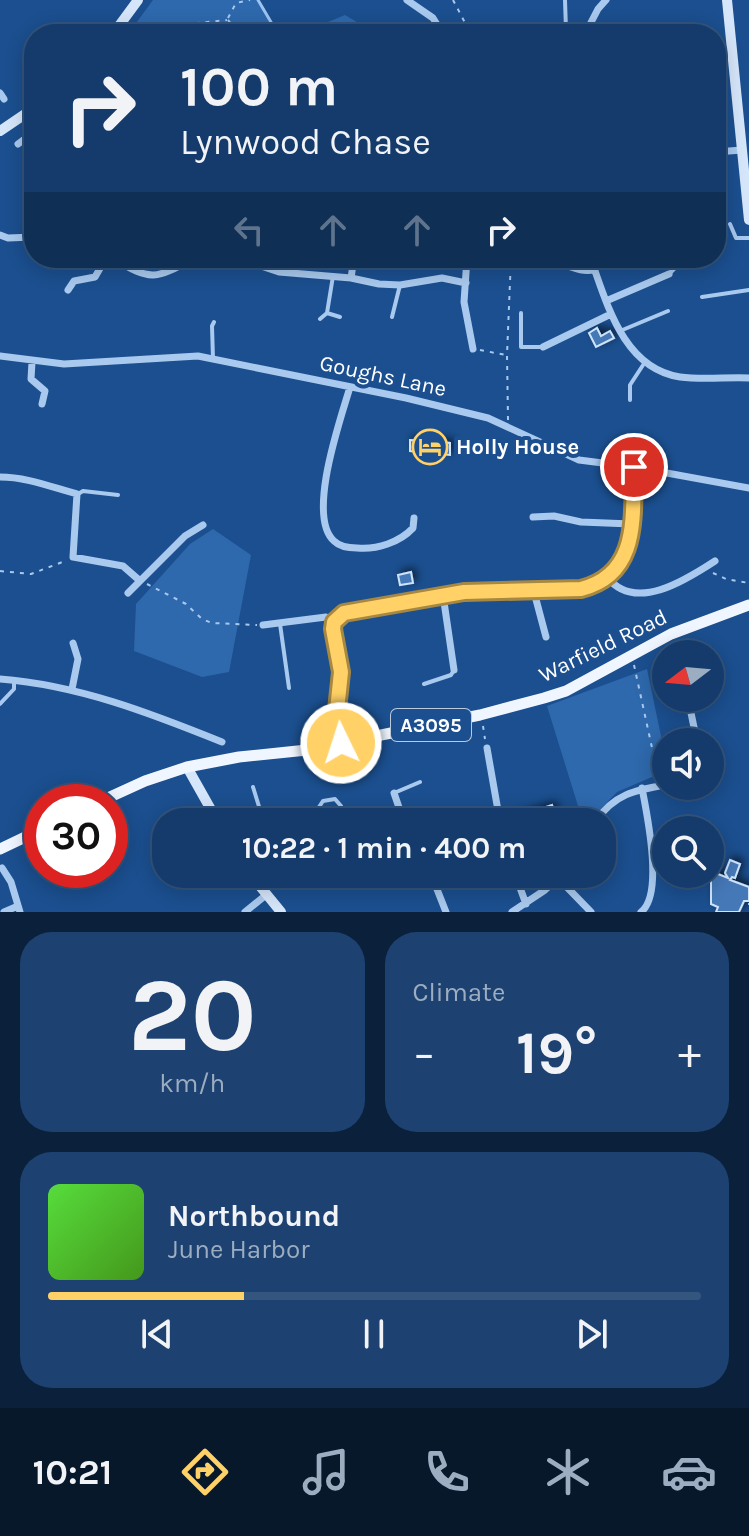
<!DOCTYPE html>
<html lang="en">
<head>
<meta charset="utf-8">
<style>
	:root { --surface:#143b6b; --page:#1d4271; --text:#f1f3f6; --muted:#9dadc1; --line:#33557e; --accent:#ffd166 }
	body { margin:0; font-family:Karla,sans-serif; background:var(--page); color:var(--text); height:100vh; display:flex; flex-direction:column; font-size:30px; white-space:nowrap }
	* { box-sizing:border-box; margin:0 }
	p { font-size:26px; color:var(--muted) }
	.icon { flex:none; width:44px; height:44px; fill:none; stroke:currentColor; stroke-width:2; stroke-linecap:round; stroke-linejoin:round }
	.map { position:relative; height:912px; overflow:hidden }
	.panel { display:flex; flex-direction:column; gap:20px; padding:20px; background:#0b203b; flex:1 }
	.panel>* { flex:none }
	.hud { position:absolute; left:24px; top:24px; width:702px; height:244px; border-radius:32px; box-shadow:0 4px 20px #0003,0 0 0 2px var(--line); background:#143b6b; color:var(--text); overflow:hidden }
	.needle { width:52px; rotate:254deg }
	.fabs { position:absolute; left:652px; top:640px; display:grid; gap:16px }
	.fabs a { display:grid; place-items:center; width:72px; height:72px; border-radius:50%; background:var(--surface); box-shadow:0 4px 20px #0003,0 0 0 2px var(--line); font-size:40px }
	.speed { position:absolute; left:24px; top:784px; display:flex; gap:16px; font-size:40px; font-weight:700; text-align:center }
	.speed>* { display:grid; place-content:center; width:104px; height:104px; border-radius:50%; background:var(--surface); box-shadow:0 4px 20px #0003,0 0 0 2px var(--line); line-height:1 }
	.speed .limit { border:12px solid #d22; background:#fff; color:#111 }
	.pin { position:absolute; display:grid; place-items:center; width:68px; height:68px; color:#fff; margin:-34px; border:4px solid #fff; border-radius:50%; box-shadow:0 2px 8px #0007 }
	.me { position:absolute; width:88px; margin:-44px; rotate:356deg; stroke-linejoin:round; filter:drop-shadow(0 0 6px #0008) }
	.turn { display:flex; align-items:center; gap:28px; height:168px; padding:0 24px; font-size:36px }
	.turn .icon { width:104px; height:104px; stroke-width:2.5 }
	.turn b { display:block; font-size:56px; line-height:68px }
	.lanes { display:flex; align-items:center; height:76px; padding:0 24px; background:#0003; justify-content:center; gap:40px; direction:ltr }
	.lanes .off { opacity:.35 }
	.big { font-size:60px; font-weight:700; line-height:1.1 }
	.panel .tile { flex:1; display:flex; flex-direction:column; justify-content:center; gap:12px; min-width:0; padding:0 28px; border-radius:32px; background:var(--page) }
	.panel .dial { align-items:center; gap:0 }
	.dial b { font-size:104px; line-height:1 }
	.song { display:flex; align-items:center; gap:24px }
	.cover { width:96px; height:96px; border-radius:12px; background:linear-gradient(135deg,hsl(110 70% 55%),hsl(100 70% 35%)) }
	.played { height:8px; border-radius:4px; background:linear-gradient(90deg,var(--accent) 30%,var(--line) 30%) }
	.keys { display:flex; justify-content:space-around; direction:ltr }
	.heat { display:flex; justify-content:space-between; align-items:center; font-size:44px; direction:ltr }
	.panel .tiles { flex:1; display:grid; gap:20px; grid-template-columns:1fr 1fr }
	.tile:last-child { grid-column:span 2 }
	.trip { position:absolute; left:152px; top:808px; width:464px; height:80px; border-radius:32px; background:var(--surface); box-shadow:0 4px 20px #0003,0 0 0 2px var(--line); font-weight:700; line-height:80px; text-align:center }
	.dock { display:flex; height:128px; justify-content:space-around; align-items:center; background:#08182b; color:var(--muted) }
	.dock .icon { width:56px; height:56px }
	.dock .current { color:var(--accent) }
	.dock b { font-size:36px; color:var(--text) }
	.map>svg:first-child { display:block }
	.green { fill:#2e69ad }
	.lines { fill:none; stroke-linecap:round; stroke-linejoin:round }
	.stream { stroke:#9cc4f0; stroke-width:3 }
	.building { fill:#4478b7; stroke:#cfe3fa; stroke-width:2; filter:url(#shadow) }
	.path { stroke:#a9c9ee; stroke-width:2; stroke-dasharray:4 6; stroke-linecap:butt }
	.lane { stroke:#a9c9ee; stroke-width:4 }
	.street { stroke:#a9c9ee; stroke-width:7 }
	.secondary { stroke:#d6e6fa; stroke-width:10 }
	.primary { stroke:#f0f6ff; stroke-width:11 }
	.route-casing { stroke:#a68842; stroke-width:20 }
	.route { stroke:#ffd166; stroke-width:14 }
	.labels { text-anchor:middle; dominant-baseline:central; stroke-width:8; stroke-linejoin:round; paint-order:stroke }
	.shield { fill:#1b4f8f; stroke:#bbcadd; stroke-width:2 }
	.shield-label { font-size:20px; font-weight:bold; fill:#fff }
	.street-label { font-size:22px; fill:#fff; stroke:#1b4f8f }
	.poi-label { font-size:22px; font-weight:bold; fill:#fff; stroke:#1b4f8f; text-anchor:start }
</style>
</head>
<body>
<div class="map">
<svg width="749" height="912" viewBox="0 0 749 912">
	<defs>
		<filter id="shadow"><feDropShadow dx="3.5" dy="-3.5" stdDeviation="4" flood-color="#0009"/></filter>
	</defs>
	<rect width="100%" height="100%" fill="#1b4f8f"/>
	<path class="green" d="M153,0h105l20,34h-150z
		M345,15l32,19h-78z
		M213,529l38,26 -22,117 -27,5 -68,-26 2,-47 54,-60z
		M647,669l19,91v11l-49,21 -29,30h-5l-36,-116z"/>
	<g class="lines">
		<path class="stream" d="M258,0l20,34"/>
	</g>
	<path class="building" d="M597,328l4,8 9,-5 4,7 -18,9 -7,-14z
		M410,440l40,3v12l-40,-4z
		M411,572l2,11 -13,2 -2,-10z
		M552,805l3,10 -22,7h-21l-1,-3z
		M730,860l10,4 -5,14 -3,-1 -2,3 19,7v14h-5l-5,11h-23l2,-5 -7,-3v-26l2,-6 15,6 -3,-5z"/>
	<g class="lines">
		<path class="path" d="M453,0l18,34
			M228,18l8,-15 14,-3
			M228,20l12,14
			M170,34l7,-9 50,-5
			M480,350l26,5
			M508,420l-1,-65 4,-97
			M0,571l31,3 34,-13
			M713,573l13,6 23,4
			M147,584l39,20 16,15 10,4 45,2
			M634,665l25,115
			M483,726l2,13
			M748,904h1"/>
		<path class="lane" d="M565,0l1,30
			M730,224l6,14h13
			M525,258c8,5 15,3 25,4 16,3 29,13 45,9l-1,-13
			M669,274l10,-10 -1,-6
			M702,297l47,-7
			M327,313l13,4
			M521,313v34h22
			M392,317l8,-32
			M320,319l7,-6 6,-37
			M620,331l48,-20
			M213,359l-1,-33 2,-4
			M630,400v-15l15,-23
			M78,494l5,-3 35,4
			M280,624l9,64
			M424,684l27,-9 3,-5
			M0,704l14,-15v-9
			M253,787l8,26 6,9
			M394,793l26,-11
			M315,813l8,-12 12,-2 6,7 5,14 -2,2
			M448,877l9,-3"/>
		<path class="street" d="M407,0l26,18 10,16
			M530,34c19,-6 34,-5 53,0
			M585,34l13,-25 8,-9
			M0,93l4,6
			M18,144l8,-6 8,3
			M716,152l26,-2
			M0,235l8,3 26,-1
			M113,258c38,24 43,21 81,0
			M246,258l15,8 18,6 72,6 28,6 21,1 42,-7 24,5
			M467,258l-3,44 9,47
			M595,271c15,43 33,98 85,106 22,3 47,0 69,1
			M279,272l2,-14
			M351,278l3,-20
			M68,290l6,-9 21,-4 11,-19
			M606,301l63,-27
			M543,347l68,-33
			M0,356l64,8 134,-8 208,42 82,20 91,42 55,7 115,21
			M32,362l-1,17 14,12 -3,13
			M350,387c-9,31 -44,129 -16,154 6,6 16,7 23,7 20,2 43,-6 56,-20l1,-10
			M0,477c27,0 51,10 77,17l-4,63 50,9 16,14
			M533,517l21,-1 27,6 50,2
			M607,577c28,36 79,3 108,-16
			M534,592l12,45
			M128,593l57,-57 18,-11
			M443,595l11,75
			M336,620l8,-7 120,-21 117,-3c59,-15 51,-75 53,-122
			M336,620l-3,9 8,43 -4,38 4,33
			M263,625l63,-8 10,3
			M0,679c78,6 150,34 222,63
			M72,689l6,-30 -5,-16
			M690,708l7,34
			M487,748l13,74
			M394,793l10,29
			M279,822c16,-12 33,-14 48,0
			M595,822c19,-28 40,-32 71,-37
			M2,868l9,14 9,30
			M431,874l15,38
			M515,874l11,30
			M559,879l32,33
			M4,912l14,-6
			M245,912l21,-17
			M512,912l33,-22 18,-16
			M641,912c23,-17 6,-98 1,-124"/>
		<path class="secondary" d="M727,0l22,220
			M113,34l25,-34
			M0,131l34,-23
			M187,767l31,55
			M250,874l31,38"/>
		<path class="primary" d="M99,802l46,-21 42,-14 52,-10 68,-7 173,-35 64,-17 22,-7 105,-57 78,-29
			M0,849l42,-20"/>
	</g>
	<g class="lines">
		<g class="route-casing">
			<path id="route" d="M341,743l-4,-33 4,-38 -8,-43 1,-7 10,-9 120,-21 117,-3c60,-15 51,-75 53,-122"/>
		</g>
		<use href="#route" class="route"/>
	</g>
	<defs>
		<g id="hotel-ring" transform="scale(1.8)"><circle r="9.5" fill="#1b4f8f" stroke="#ffd166" stroke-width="1.5"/><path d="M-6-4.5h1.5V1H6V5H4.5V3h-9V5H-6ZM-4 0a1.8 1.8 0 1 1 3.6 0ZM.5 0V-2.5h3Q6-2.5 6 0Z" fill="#ffd166"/></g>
	</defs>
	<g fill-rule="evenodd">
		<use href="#hotel-ring" x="430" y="447"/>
	</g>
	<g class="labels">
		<rect class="shield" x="391" y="709" width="80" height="32" rx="6"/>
		<g class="shield-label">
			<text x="431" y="725">A3095</text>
		</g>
		<g class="street-label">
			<text transform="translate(383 376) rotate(12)">Goughs Lane</text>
			<text transform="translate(603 646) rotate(-26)">Warfield Road</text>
		</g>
		<g class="poi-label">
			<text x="456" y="447">Holly House</text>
		</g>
	</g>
</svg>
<div class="fabs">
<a><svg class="needle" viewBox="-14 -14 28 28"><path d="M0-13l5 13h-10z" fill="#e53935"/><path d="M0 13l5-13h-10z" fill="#9dadc1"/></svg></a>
<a><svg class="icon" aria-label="sound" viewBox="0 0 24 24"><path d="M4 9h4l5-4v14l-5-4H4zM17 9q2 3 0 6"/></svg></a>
<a><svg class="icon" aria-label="search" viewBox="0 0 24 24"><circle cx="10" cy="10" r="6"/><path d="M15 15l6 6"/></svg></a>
</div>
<div class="speed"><div class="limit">30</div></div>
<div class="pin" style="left:634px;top:467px;background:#d93025"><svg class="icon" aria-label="arrive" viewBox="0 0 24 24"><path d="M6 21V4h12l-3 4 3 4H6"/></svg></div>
<svg class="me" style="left:341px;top:743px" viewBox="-20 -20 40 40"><circle r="17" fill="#ffd166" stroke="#fff" stroke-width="3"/><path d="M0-11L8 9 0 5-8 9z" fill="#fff"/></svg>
<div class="trip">10:22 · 1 min · 400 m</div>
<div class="hud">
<div class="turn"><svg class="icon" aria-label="right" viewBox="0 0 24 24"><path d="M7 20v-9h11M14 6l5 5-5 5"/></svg><div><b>100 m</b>Lynwood Chase</div></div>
<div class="lanes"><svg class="icon off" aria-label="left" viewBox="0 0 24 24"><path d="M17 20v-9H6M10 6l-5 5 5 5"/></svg><svg class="icon off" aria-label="ahead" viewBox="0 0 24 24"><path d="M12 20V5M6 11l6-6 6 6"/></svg><svg class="icon off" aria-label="ahead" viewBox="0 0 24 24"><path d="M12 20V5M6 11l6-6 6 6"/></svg><svg class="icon" aria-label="right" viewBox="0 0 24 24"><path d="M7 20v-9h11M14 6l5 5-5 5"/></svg></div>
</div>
</div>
<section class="panel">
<div class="tiles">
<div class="tile dial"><b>20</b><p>km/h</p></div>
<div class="tile"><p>Climate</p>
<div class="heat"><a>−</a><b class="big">19°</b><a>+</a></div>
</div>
<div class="tile">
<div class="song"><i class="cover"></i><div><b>Northbound</b><p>June Harbor</p></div></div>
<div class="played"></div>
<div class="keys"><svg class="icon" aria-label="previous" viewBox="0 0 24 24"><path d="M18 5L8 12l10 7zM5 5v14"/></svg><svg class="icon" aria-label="pause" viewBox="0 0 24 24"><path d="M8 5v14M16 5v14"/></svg><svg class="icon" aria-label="next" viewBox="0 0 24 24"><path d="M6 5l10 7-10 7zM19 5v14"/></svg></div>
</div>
</div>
</section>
<nav class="dock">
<b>10:21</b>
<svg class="icon current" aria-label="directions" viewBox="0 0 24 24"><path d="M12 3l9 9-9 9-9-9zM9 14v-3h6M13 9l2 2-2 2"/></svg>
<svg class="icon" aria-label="music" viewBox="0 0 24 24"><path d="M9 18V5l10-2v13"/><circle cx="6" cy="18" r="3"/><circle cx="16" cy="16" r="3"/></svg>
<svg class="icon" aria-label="phone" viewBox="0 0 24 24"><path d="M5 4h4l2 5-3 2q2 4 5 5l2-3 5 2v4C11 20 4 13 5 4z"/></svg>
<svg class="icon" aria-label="climate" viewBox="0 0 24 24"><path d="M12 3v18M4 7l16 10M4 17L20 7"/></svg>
<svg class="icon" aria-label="car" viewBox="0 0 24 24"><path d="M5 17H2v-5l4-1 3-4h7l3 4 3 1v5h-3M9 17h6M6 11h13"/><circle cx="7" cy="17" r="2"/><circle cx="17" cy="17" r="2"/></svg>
</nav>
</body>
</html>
